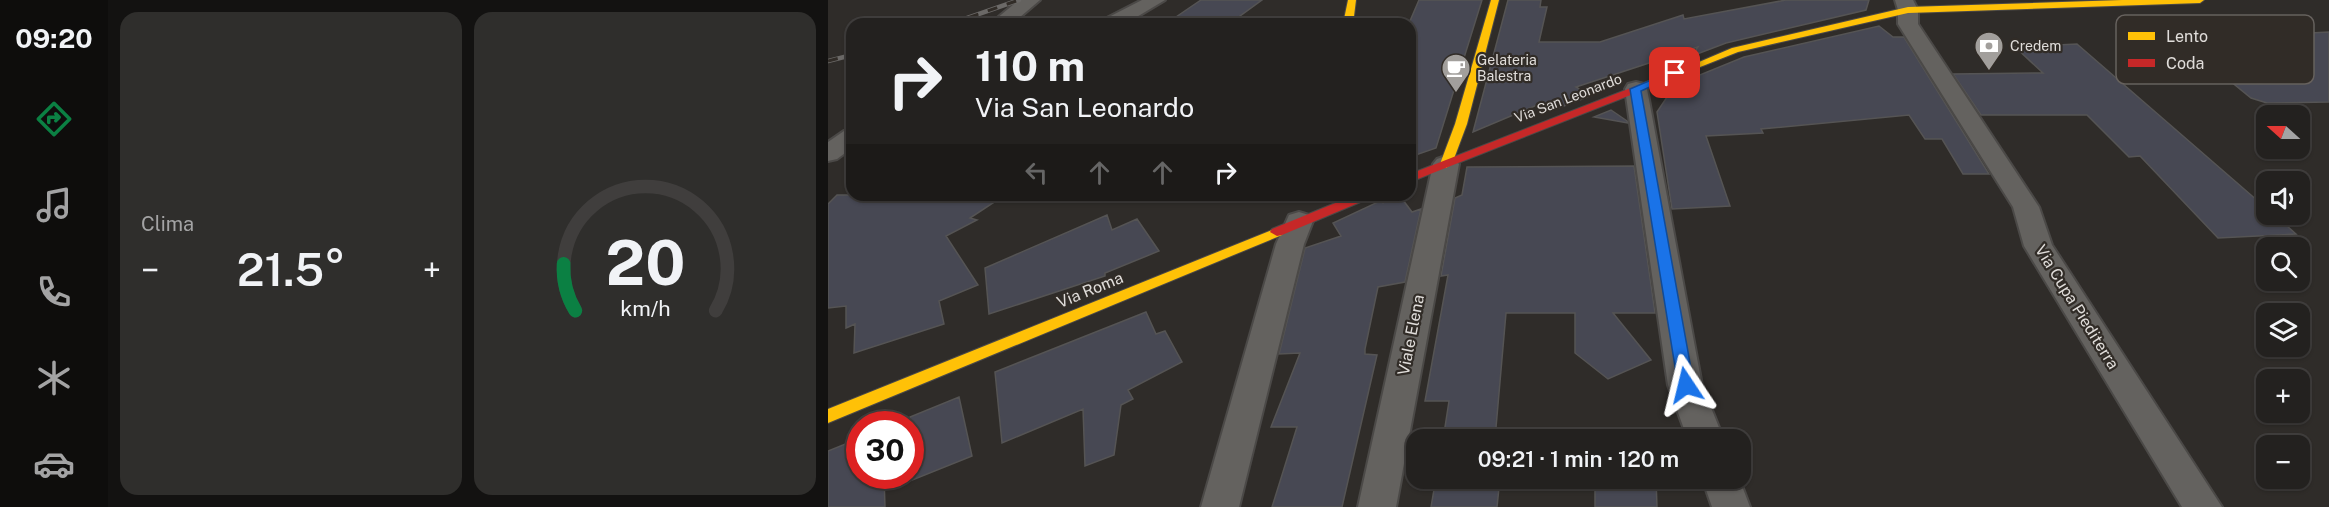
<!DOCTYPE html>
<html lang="it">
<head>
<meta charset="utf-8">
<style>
	:root { --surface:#23211f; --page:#2f2e2c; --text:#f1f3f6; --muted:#a3a3a4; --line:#403e3d; --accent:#0b8043 }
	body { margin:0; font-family:"Public Sans",sans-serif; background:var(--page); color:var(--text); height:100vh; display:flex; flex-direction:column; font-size:22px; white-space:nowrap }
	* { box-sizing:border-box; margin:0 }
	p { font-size:20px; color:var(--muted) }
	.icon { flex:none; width:33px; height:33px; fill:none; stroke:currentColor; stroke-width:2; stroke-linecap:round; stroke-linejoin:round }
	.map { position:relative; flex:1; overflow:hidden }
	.panel { display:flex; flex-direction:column; gap:12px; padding:12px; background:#131211; width:720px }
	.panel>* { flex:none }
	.guide { position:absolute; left:18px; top:18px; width:570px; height:183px; border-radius:18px; box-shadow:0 2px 4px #0004,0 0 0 2px var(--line); background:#23211f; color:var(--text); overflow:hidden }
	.needle { width:39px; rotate:291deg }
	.controls { position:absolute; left:1428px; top:105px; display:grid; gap:12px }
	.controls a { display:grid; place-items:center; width:54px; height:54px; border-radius:12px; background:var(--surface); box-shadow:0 2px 4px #0004,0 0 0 2px var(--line); font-size:30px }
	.speed { position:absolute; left:18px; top:411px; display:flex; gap:12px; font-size:30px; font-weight:700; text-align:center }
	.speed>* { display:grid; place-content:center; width:78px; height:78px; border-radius:50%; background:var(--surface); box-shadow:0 2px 4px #0004,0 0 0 2px var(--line); line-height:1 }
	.speed .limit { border:9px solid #d22; background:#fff; color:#111 }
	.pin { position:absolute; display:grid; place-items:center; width:51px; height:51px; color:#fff; margin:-26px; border-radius:12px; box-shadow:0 3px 9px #0006 }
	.me { position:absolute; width:66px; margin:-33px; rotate:350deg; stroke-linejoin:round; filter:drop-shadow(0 0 4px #0008) }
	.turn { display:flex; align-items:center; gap:21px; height:126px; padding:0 30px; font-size:27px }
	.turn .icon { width:78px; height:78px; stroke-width:2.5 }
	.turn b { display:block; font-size:42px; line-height:51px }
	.lanes { display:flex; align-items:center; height:57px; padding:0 30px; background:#0003; justify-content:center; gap:30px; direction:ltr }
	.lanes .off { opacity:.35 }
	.big { font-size:45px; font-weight:600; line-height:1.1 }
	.panel .widget { flex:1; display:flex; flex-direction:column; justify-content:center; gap:9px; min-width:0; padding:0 21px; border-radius:18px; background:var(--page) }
	.panel .dial { align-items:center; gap:0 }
	.dial svg { height:156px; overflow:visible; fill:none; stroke:var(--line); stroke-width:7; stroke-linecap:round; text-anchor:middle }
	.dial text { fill:var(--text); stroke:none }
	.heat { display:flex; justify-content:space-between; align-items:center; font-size:33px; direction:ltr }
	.panel .tiles { flex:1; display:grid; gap:12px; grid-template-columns:repeat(2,1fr) }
	.trip { position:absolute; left:578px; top:429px; width:345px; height:60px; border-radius:18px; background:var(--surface); box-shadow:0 2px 4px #0004,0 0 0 2px var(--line); font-weight:600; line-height:60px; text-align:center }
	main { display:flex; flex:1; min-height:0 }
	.menu { display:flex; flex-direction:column; width:108px; justify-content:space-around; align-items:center; background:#0e0d0c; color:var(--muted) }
	.menu .icon { width:42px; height:42px }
	.menu .selected { color:var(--accent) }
	.menu b { font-size:27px; color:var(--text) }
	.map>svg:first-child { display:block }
	.building { fill:#474853; stroke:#555454; stroke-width:1.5 }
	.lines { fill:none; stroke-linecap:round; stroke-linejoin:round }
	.street-casing { stroke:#4b4947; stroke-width:4 }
	.slow-casing { stroke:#4b4947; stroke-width:2 }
	.jam-casing { stroke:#4b4947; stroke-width:2 }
	.street { fill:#64625f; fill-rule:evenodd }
	.slow { fill:#ffc107; fill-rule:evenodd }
	.jam { fill:#c62828; fill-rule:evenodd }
	.rail-casing { stroke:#6b6967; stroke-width:4.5 }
	.rail { stroke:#312c27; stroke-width:3; stroke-dasharray:10; stroke-linecap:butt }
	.route { fill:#1a73e8; stroke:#114b97; stroke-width:1.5 }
	.labels { text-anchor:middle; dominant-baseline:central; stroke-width:4.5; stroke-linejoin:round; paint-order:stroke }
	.far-poi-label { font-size:14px; fill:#e0ddda; stroke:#312c27; text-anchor:start }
	.far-street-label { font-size:14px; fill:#e0ddda; stroke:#312c27 }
	.street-label { font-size:16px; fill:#e0ddda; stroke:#312c27 }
	.key { fill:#312c27; stroke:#66615d; stroke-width:1.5 }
	.key-label { font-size:16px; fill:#e0ddda }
</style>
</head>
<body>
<main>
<nav class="menu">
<b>09:20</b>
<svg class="icon selected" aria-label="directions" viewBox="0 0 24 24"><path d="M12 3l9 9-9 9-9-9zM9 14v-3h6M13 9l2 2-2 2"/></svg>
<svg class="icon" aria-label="music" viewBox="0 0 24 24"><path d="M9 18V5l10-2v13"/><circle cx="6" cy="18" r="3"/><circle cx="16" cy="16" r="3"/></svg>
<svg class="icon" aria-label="phone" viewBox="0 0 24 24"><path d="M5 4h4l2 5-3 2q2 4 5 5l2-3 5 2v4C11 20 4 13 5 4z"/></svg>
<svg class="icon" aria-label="climate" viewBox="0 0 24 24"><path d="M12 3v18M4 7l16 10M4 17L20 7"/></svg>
<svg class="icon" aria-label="car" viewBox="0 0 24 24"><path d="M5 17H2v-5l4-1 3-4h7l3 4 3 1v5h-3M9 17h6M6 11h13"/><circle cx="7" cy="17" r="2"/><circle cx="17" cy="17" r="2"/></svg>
</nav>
<section class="panel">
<div class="tiles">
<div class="widget"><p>Clima</p>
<div class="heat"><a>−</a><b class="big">21.5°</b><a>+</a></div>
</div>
<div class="widget dial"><svg viewBox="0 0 100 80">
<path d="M14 69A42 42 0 1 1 86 69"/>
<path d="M14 69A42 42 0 0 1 8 45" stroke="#0b8043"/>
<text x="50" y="56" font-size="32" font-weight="700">20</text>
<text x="50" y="72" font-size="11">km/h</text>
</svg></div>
</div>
</section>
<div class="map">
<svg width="1501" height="507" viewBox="0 0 1501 507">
	<rect width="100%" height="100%" fill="#2f2c29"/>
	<path class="building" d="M373,0h61l-33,24h-26l-30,-5z
		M591,0h63l-46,148 -26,9v-136z
		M680,0h33l-1,7h7l-8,35h61l83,-27 1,4 102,-19h83l-3,10 -140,33 -34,13 6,-9 -122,40 14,9 -34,13 -19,-4 -64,27z
		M1051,26l14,11h11l85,137h-26l-21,-35h-17l-16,-24 -148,14 2,4 -57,3 24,70 -58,3 -15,-97 18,-27 69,-28z
		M1501,32v70l-62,1 -16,-5 -65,-53 42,-1 -9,-6z
		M1249,44l189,164v6h8l22,20 -78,4 -78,-82 -11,1 -42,-42h-106l-28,-41 90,-1 -28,-26z
		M783,110l16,11 1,2 -34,-6z
		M806,166l21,147h-42l38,47 -43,19 -33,-26v-40h-69l-11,126 9,1h-61l6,-39h-24l23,-126 -7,1 14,-78 7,-3 5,-28z
		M9,195h168l-35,23 7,2 -31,16 32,49 -39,16 5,23 -90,29 1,-29 -9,4v-22l-18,2v-104z
		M572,196l12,16 9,-3 -16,73 -27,5 -13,62v5l12,1 -35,152h-70l25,-80h-26l29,-74 -21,1 26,-106 36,-12 -8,-13 47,-22 3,2z
		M279,215l5,15 25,-11 22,32 -54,22v3l-116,38 -4,-46z
		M318,312l10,22 9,-3 17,31 -54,28 5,9 -12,6 -7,50 -29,11 -2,-57 -81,34 -7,-71z
		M131,397l13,59 -62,25v-64z
		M32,438v38h24l1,31h-57v-56z
		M608,478h64l-3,29h-66z
		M767,478h61l1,29h-62z"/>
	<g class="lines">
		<g class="street-casing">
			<path id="street" d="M191,0h21l-28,24h-22z
				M314,0h23l-40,24h-25l3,-4z
				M1067,0h18l5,10v14l121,183 13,38 170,262h-40l-158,-261 -11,-39 -115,-183v-14z
				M808,82l8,2 3,5 55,296 22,55h-36l-20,-55 -43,-296 3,-5z
				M24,129v19l-15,11 -9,2v-19l16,-11z
				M618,156l9,3 4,5 -63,343h-38l75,-343 4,-5z
				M471,212l10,3 4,6 -9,23 -65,263h-38l75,-263 13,-29z
				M874,478h37l11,29h-38z"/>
		</g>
		<g class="slow-casing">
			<path id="slow" d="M520,0h8l-3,24h-10z
				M663,0h8l-32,124 -15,40 -6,4 -4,-1 -2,-3 15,-40z
				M1294,0h82l-4,3 -292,10 -170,39 -48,19 -5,-3 47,-20 176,-41z
				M449,228l5,1 2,3 -2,3 -454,188v-14z"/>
		</g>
		<g class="jam-casing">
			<path id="jam" d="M862,65l5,3 -1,2 -284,112v-8z
				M527,195h17l-2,3 -88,37 -5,1 -7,-4 2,-3z"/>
		</g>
		<use href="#street" class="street"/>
		<use href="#slow" class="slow"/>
		<use href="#jam" class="jam"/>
		<g class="rail-casing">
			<path id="rail" d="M122,24l69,-24
				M0,61l24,-6"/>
		</g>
		<use href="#rail" class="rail"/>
	</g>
	<path class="route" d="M844,71l9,2 -40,18 53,294 -8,7 -8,-7 -48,-296z"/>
	<defs>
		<g id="bank-pin" transform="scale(1.5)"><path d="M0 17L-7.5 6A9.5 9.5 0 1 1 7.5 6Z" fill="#a29f9c" stroke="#312c27"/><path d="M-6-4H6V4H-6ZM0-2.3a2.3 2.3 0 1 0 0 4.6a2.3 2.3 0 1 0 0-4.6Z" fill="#fff"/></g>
		<g id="cafe-pin" transform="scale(1.5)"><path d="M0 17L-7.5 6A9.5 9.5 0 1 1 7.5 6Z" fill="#a29f9c" stroke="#312c27"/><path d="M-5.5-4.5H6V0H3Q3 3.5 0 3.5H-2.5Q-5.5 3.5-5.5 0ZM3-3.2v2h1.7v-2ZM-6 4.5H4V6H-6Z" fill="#fff"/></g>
	</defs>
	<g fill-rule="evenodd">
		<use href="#bank-pin" x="1161" y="46"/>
		<use href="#cafe-pin" x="628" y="68"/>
	</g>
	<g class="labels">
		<g class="far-poi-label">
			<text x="1182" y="46">Credem</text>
			<text x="649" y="60">Gelateria<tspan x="649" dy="16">Balestra</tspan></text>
		</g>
		<g class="far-street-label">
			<text transform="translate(740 98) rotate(-21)">Via San Leonardo</text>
		</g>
		<g class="street-label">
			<text transform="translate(262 290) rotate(-22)">Via Roma</text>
			<text transform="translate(1249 307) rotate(58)">Via Cupa Piediterra</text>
			<text transform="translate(583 335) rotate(-79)">Viale Elena</text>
		</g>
	</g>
	<rect x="1288" y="15" width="198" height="69" rx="9" class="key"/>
	<rect x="1300" y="32" width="27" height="8" fill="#ffc107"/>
	<rect x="1300" y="59" width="27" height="8" fill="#c62828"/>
	<g class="key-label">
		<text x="1338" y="42">Lento</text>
		<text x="1338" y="69">Coda</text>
	</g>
</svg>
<div class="controls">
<a><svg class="needle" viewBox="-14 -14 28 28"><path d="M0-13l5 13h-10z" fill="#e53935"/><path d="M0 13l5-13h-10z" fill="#a3a3a4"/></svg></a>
<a><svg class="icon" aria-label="sound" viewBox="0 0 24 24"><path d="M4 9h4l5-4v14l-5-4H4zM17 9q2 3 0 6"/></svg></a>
<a><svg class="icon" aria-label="search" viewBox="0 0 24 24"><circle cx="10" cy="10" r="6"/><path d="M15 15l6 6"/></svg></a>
<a><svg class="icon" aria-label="layers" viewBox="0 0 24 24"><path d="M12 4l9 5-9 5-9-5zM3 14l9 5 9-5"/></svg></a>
<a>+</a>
<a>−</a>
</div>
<div class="speed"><div class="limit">30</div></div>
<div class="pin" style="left:847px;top:73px;background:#d93025"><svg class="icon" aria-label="arrive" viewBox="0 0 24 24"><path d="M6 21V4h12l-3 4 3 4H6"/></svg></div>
<svg class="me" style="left:858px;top:385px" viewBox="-20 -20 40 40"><path d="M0-17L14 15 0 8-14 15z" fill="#1a73e8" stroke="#fff" stroke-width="4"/></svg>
<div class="trip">09:21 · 1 min · 120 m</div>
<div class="guide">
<div class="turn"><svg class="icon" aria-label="right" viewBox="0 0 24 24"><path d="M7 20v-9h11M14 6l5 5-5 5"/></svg><div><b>110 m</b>Via San Leonardo</div></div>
<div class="lanes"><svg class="icon off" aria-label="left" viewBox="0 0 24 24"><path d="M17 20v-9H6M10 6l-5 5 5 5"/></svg><svg class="icon off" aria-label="ahead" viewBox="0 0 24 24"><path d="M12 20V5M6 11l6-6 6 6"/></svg><svg class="icon off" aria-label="ahead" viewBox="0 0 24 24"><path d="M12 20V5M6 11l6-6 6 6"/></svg><svg class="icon" aria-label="right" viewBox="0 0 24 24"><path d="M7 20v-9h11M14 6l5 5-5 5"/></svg></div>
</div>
</div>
</main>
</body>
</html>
